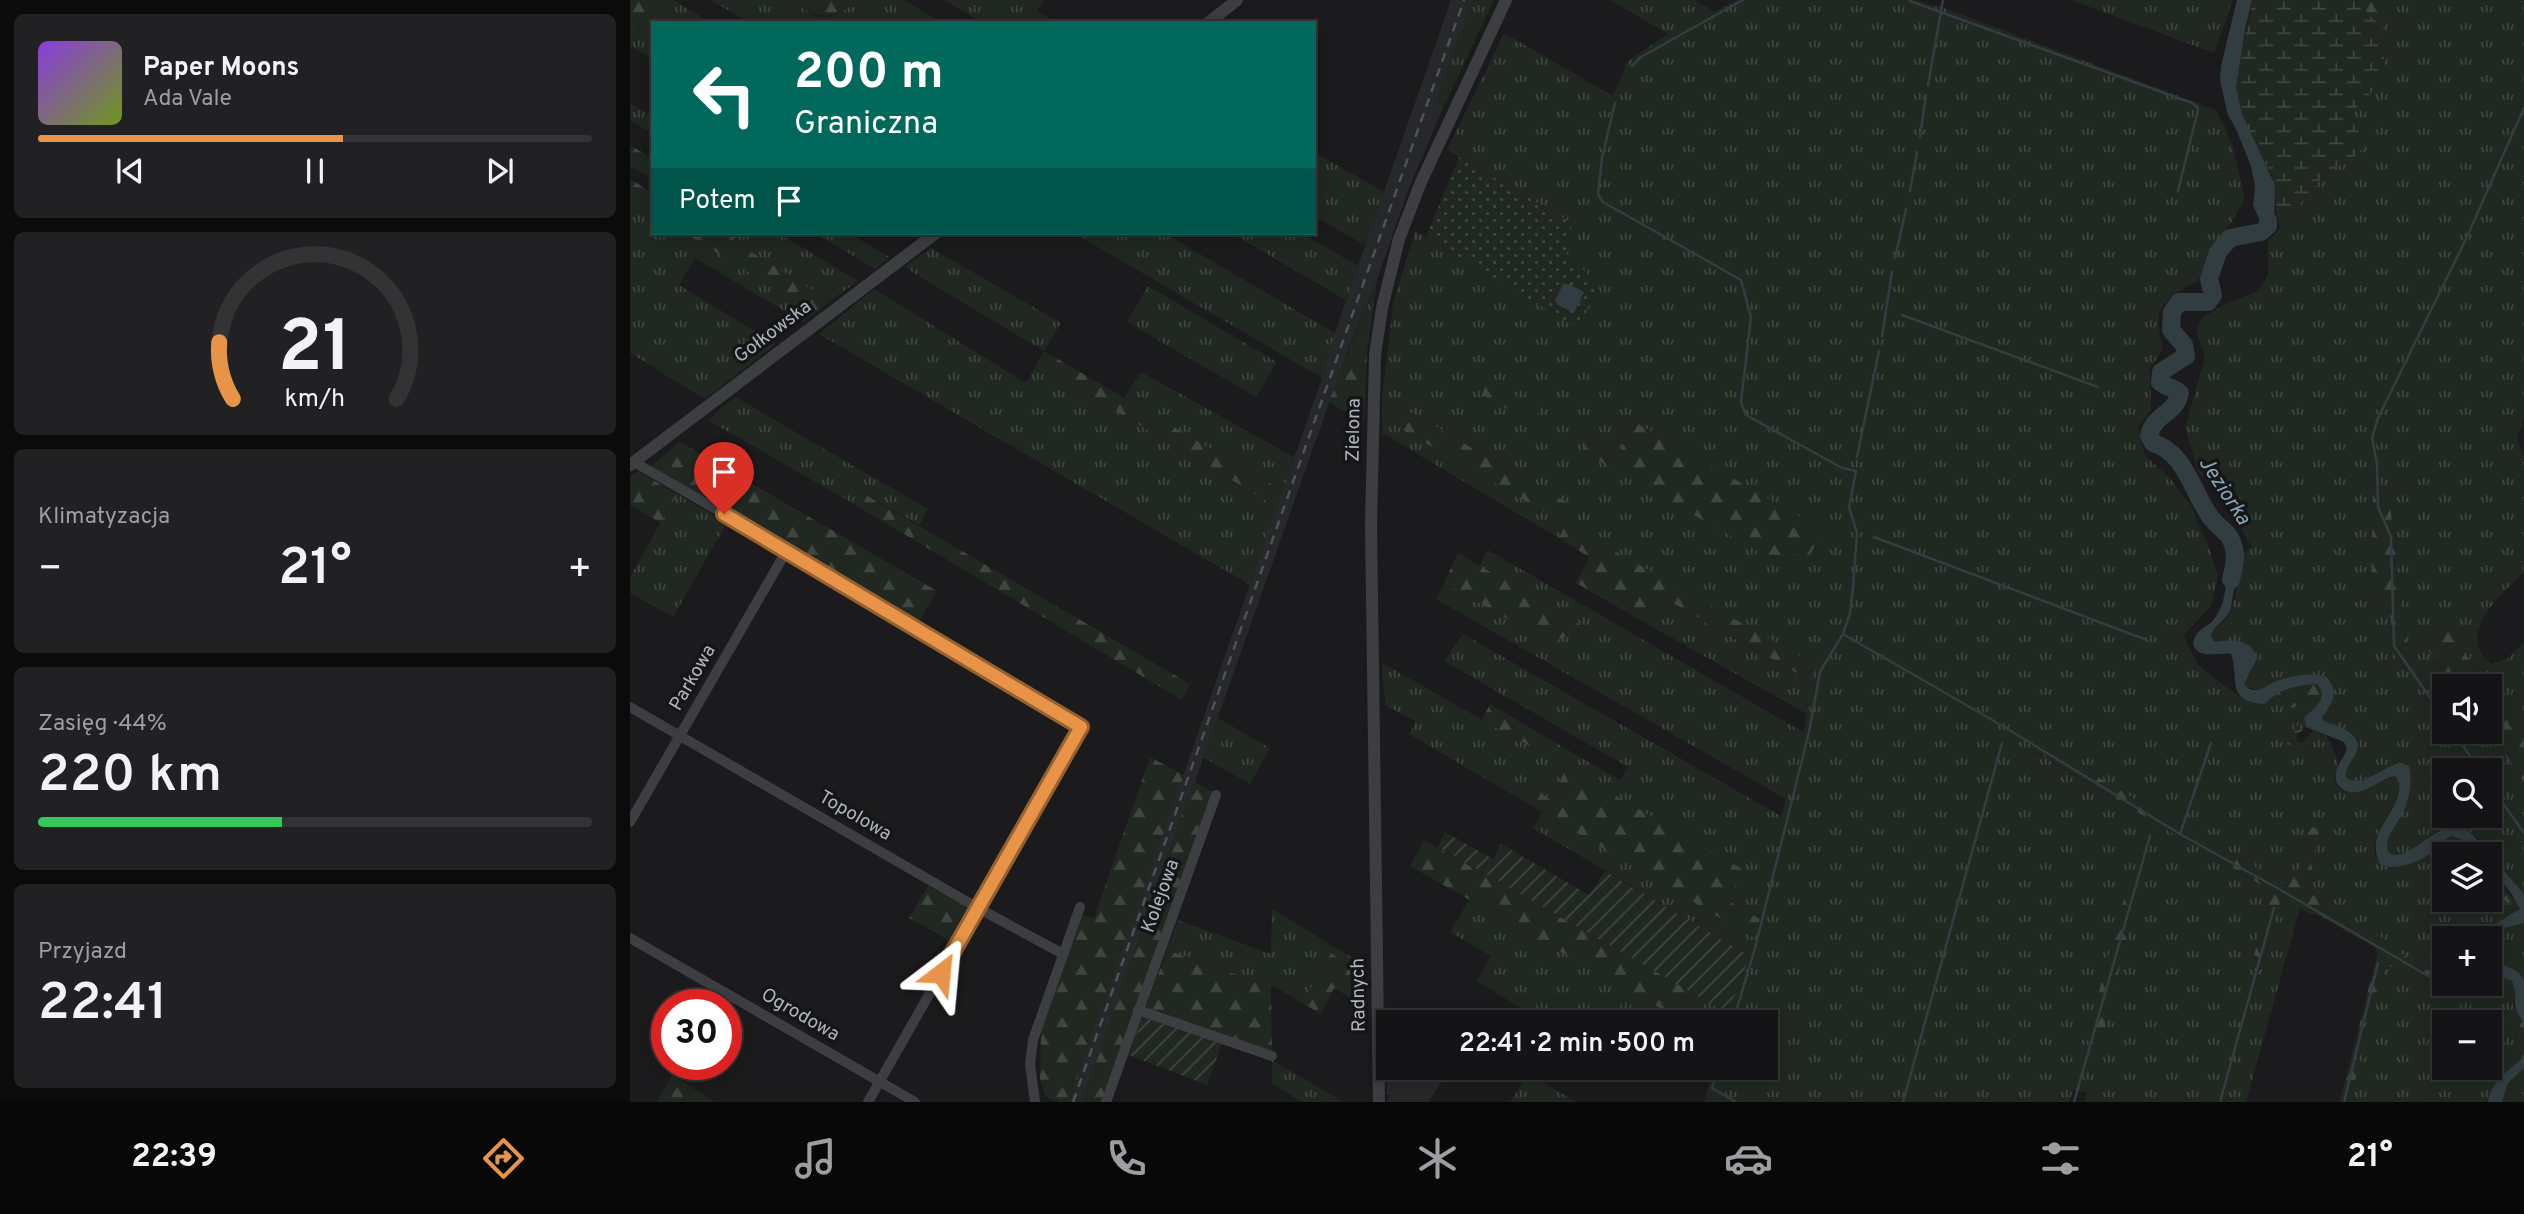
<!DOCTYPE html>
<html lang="pl">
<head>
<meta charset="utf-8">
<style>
	:root { --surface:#141416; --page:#212123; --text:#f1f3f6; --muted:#9d9ea1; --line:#333335; --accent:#e89448 }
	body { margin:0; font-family:Overpass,sans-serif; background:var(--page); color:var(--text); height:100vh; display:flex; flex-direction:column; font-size:26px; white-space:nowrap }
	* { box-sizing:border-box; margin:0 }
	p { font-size:23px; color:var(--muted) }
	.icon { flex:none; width:38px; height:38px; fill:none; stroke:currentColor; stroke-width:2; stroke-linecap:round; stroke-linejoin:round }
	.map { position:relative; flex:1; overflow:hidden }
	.side { display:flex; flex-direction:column; gap:14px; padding:14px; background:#0b0b0c; width:630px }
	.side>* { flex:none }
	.hud { position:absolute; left:21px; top:21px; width:665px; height:214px; border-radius:0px; box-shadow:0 4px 18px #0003,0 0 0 2px var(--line); background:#00695c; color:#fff; overflow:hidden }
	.controls { position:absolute; left:1802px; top:674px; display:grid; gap:14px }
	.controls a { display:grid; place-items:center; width:70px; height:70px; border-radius:0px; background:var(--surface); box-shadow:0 4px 18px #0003,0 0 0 2px var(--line); font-size:35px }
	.speed { position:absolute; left:21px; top:989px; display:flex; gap:14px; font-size:35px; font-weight:700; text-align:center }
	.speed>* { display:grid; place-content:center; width:91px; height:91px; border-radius:50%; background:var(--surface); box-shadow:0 4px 18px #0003,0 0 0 2px var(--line); line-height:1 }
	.speed .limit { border:10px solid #d22; background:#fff; color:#111 }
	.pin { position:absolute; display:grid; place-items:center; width:60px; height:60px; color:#fff; margin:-72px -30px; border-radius:50% 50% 50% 0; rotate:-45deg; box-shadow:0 0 7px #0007 }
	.pin .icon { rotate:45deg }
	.me { position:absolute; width:77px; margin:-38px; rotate:29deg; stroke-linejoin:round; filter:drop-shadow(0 0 5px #0008) }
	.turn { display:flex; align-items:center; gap:24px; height:147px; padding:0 28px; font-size:32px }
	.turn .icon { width:91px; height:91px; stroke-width:2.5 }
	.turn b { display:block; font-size:49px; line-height:60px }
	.then { display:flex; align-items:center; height:66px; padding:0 28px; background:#0003; gap:14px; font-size:26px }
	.big { font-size:52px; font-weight:600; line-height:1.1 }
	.side .card { flex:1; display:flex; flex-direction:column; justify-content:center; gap:10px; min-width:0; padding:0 24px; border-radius:10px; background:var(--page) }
	.side .dial { align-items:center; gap:0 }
	.dial svg { height:182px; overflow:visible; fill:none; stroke:var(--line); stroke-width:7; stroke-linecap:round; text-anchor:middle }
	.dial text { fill:var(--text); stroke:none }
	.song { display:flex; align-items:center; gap:21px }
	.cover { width:84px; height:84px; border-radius:10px; background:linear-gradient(135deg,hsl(270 70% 55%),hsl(80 70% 35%)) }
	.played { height:7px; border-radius:4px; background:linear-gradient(90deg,var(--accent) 55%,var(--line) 55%) }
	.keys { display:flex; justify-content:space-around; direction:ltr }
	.heat { display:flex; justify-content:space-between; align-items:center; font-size:38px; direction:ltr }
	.charge { height:10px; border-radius:5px; background:linear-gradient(90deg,#34c759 44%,var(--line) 0) }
	.trip { position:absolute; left:746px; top:1010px; width:402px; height:70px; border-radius:0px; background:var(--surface); box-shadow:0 4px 18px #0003,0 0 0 2px var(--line); font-weight:600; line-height:70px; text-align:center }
	.tab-bar { display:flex; height:112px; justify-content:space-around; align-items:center; background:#080809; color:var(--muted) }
	.tab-bar .icon { width:49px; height:49px }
	.tab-bar .current { color:var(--accent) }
	.tab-bar b { font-size:32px; color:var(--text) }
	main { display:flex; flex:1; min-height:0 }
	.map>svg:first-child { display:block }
	.built { fill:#27282a }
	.grass { fill:url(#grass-tufts); fill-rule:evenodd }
	.forest { fill:url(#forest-firs) }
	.wetland { fill:url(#wetland-marsh) }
	.park { fill:url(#park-dots) }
	.garden { fill:url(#garden-furrows) }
	.water { fill:#313d41 }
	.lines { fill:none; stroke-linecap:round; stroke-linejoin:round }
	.stream { stroke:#313d41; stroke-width:2.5 }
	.river { stroke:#313d41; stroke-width:18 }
	.minor { stroke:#3c3e42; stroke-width:10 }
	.tertiary { stroke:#3c3e42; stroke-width:12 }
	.rail { stroke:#4f5357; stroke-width:2.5; stroke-dasharray:9 7; stroke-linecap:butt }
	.route-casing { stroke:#97602f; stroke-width:18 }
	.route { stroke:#e89448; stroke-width:12 }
	.labels { text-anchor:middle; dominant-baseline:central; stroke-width:7; stroke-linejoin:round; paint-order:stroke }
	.street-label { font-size:19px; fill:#aeb5bc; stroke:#161618 }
	.water-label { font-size:21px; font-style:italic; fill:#88a8b4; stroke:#161618 }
</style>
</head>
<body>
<main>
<section class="side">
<div class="card">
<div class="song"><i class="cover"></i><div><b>Paper Moons</b><p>Ada Vale</p></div></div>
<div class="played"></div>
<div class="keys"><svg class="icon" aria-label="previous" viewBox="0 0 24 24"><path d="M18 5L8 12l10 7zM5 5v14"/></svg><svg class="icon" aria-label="pause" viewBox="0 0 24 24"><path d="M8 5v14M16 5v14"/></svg><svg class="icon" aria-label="next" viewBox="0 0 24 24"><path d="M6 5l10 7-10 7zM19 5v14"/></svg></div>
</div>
<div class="card dial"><svg viewBox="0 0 100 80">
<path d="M14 69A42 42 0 1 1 86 69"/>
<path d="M14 69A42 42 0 0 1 8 44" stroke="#e89448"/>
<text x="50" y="56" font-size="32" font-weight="700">21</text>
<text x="50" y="72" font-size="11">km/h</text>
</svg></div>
<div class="card"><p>Klimatyzacja</p>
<div class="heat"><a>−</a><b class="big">21°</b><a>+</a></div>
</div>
<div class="card"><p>Zasięg · 44%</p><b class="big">220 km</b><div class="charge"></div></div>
<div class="card"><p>Przyjazd</p><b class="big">22:41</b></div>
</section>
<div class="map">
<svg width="1894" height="1102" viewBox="0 0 1894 1102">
	<defs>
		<pattern id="grass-tufts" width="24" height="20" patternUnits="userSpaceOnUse" patternTransform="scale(1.75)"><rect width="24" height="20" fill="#212821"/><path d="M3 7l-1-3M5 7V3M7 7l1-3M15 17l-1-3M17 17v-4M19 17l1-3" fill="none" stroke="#3f453f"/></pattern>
		<pattern id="forest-firs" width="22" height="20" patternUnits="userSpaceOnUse" patternTransform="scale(1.75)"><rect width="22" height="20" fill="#212821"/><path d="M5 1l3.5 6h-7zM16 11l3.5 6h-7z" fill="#3f453f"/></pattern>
		<pattern id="wetland-marsh" width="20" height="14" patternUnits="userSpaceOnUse" patternTransform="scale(1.75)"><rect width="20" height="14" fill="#212821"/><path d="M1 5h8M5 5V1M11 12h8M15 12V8" fill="none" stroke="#3f453f"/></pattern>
		<pattern id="park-dots" width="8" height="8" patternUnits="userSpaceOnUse" patternTransform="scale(1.75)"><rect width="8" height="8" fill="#212821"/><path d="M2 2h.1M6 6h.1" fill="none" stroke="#3f453f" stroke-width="1.8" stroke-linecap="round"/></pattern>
		<pattern id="garden-furrows" width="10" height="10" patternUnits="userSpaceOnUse" patternTransform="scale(1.75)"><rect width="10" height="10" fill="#212821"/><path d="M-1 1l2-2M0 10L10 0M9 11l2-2" fill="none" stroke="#3f453f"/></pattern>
	</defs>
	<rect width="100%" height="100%" fill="#1b1b1d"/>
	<path class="built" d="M821,0h22l-37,99 7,9 -35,83 -31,89 -27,64 -155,438 -3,4 -110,316h-13l253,-724 3,-16 21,-62z
		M760,1068h41l15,8 -18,26h-41v-4l4,-1v-2h-4v-13l3,-1z"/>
	<path class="grass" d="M15,0h28l39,23h-59v36l-23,-13v-18l7,3 18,-25z
		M81,0h78l27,16 14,1 33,-17h41l39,23h-194z
		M314,0h100l-7,11 21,12h-75z
		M843,0h21l-51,108 -7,-9z
		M980,0h85l20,12 21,-12h179l29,8 272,102 16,33 13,56 -14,24 -22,30 -11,28c-37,19 -46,26 -35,68l-13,19 1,42 -13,17 7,29 25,22 22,29 8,23 6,8 12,39 -7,29 -28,30 15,29 47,36 20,3 7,-7 5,6 32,-4 4,10 -25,27 5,14c16,-3 21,-14 33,-16 4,9 11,21 12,31 0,6 -3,5 -3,11 0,32 41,7 54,1l6,-1 4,4c3,28 -31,49 -23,77l27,9 30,-14 10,-12 4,11 6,3h-8v46h45v-6l6,5 22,6 2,4c-5,4 -48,28 -51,29 -8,1 -17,0 -24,0v43l-49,-30 -9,-11 -17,-4 -5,6 -47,-27 6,-11 -11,-9 -3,-8 4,-11 -3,-12 7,-22 -8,-16 -9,41 -16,18 -47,-28 -5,12 38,22 -17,64 11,4 16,-62 19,11 -54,194h-161l2,-9 -14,-3 -4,12h-364l5,-24 -19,-10h75v-46h-223l-66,-41 14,-25 -41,-24 19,-32 208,117 15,-25 39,22 3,-17 16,-41 -217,-128 9,-16 212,125 5,-18 -31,-18 -163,-133 -13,32 -25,-14 -7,13 -111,-65 7,-12 -31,-17 -3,-42 152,86 8,-14 78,45 8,-13 -184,-106 19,-27 318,182 5,-17 -350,-200 8,-16 105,60 38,-15 -108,-62 9,-16 315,182 4,-18 -158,-89 17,-25 144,81 6,-15 -250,-142 -7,14 -177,-105v-37l11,-92 22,-73 79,46 71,-24 7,-30 -125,-73 57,-117 109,63 15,-35 40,-27zM775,409l171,99h1l-174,-78zM1003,421l189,109 -14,29 -12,-7 -7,17 -201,-133 31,17zM1403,740l159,93 -3,10 -159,-94z
		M1441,0h162l-19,53z
		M1751,0h143v418l-7,20 7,19v115c-18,19 -52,45 -46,74 1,7 8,13 13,18l16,-5 17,-17v90l-76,-101 -18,11 -23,6 -20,-160 -14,2 -2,103 20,25 2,41 35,-9 27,36h-10v46h43l36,50v112c-13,-16 -49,-67 -68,-69 -10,-1 -18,6 -25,11 -12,8 -23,19 -38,19l-5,-3c-6,-25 31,-51 21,-86l-10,-4 -37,19 -12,-1 -4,-3 2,-14 9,-13 -21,-24 -12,-5 -2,-4 12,-20 -58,-16 -15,8 -14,-1 -3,-4 9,-18 -39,-24 -3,-7c4,-9 14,-13 18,-21 9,-16 8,-40 10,-57l13,-10 -25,-41 -29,-35 -13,-43 20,-71 -9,-27 6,-12 25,-15 31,-12 10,-16v-33l57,-68 29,-17 -4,-43 36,-36 -4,-52 9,-6zM1815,770h45v46h-45z
		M0,103l23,14v17l-23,-14z
		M684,152l70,40 -19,53 -51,-29z
		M0,200l23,14v19h31l132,79 -13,10 -108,-64 -16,27 97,59 -71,55 -75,-46z
		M109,233h39l80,48 -28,20 -97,-60z
		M185,233h34l40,24 -14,12z
		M444,233h90l171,100 -13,45z
		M601,233h70l57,33 -12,34z
		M301,248l130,75 -17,28 -140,-84z
		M747,280l-10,71 -16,-7z
		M518,286l129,76 -21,35 -129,-75z
		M244,289l152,94 11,-19 240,143 -27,78 -431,-251z
		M511,372l153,85 -11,34 -159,-93z
		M105,397l193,112 -8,16 -61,-34 -7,12 -144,-83z
		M47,494l50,29 -54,94 -43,-24v-16z
		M588,718l52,30 -20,36 -47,-27z
		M642,909l92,56v10l-33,-22 -29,50 -30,-18 -1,2 -104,-37 11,-30 93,34z
		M1894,923v56l-3,-5 -31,-13v-23h-4l10,-8z
		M1759,966l48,20 16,10 3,-9 -7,-3h36l1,4 15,10 14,-1 -2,8 8,14c-4,17 -14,28 -5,45 -14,12 -25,20 -28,38h-135l-2,-9 9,-32 -9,-3 14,-56 10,3 10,-37zM1815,1022h45v46h-45z
		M642,1060l71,42h-41l-30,-19z
		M1894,1068v34h-22l6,-19z
		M898,1073l48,29h-66z"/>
	<path class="forest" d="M0,0h15l10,6 -19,25 -6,-3z
		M159,0h74c-38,20 -37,22 -74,0z
		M1726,0h25l10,20 -9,6 -11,-9z
		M0,145l23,14v20l-23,-13z
		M0,179l23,14v21l-23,-14z
		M54,233h55l-6,8 97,60 -14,11z
		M721,344l16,7 -3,72 -35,-21z
		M414,351l239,140 -6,16 -240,-143z
		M855,378l55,31 -5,16 -52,-30z
		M774,409l173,99 -10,16 250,142 -6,15 -144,-81 -18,25 -73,-42 13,-26 -30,-19 7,-14 -163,-94z
		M1003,421l190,109 -15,29 -12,-6 -7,16 -206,-117 5,-16 31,17z
		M50,442l257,149 -18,31 -269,-155z
		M8,471l39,23 -16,29 -31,-18v-28z
		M1758,488l19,160 23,-6 18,-11 41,55h-34l-27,-36 -35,9 -2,-41 -20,-25 2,-103z
		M229,491l331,193 -8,16 -330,-197z
		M828,553l130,76 -39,14 -105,-60z
		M1680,684h8l5,12 -4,8 -6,5 -5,-10 -15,9 -16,-5 -5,-6 15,-8z
		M1860,687l34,45v50l-36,-50h2z
		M860,704l52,31 -7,14 -53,-29z
		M1403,739l160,94 -4,10 -159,-95z
		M520,757l34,18 -115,327h-10l-14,-6 -5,-17 1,-47 42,-117 11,3z
		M936,767l176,102 -13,32 31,18 -6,19 -234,-139 7,-13 25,14z
		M565,782l18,10 -112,310h-19l110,-316z
		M1679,826l10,3 -1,13 -7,22 3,12 -4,11 3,8 8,4 3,5 -6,11 -8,-1 -29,-16 -17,62 -10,-5 17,-64 -38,-23 4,-11 48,28 16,-18z
		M1821,836l10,3 17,15h-25l-6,-3 -4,-11z
		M794,840l268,152 -15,26 -267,-152z
		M1860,868l28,37 -22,-6 -6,-5z
		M298,886l42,23 -18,33 -43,-24z
		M1497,887l13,4 -40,152 -14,-3z
		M1747,935l10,5 10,11 48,30v3l11,3 2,6 -5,3 -16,-10 -48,-20 -4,2 -10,37 -10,-3 13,-49 -3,-6 -10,-5 5,-6z
		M537,950l104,37 1,66 -126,-46z
		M701,953l33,22 2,32 -32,-19 -13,26 -19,-11z
		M1860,973l22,8 3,8v8l-14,1 -10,-3 -6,-11h5z
		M1891,1019l3,4v34l-8,7c-9,-17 1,-28 5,-45z
		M1721,1058l10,3 -10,32 2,9h-14z
		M42,1075l43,27h-58z"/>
	<path class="wetland" d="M1622,0h104l15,17 11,9 4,52 -36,36 15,32 -11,11 -29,17 -45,53c-6,-17 -3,-34 -8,-51 -13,-27 -36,-60 -36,-91 1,-29 13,-56 16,-85z
		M1674,718l2,9 -10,9 1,6 5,1 12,-13 8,4 -16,14 -13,2 -6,-7 1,-7z"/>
	<path class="park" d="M829,157l113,66 -6,30 32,31 -19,45 -153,-92z"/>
	<path class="garden" d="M815,832l48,27 8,-15 88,51 16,-24 145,85 -16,41 -3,18 -293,-168z
		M513,1015l79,28 -15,42 -78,-30z"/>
	<path class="water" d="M1607,0h15l-7,30 -9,57 6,27 33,71 -1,42 -5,7 -14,6 -3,-12 7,-2 1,-5 -7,-16 2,-19 -4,-20 -15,-37 -8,-14 -8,-34 1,-15z
		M933,284h6l15,8 -10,21 -16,-8 -3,-4z
		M1599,556l10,1 -8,51c-4,12 -16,16 -20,27l3,7c18,-2 40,-4 42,18l-12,24c3,3 4,5 9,6 9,1 14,-5 21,-8 13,-6 41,-11 54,-4 12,18 4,23 -6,40l2,3c11,5 38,11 33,29 -3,10 -11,14 -11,27l4,3 12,1 37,-19 10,4c4,15 0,37 -8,50 -6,12 -17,21 -13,36l5,3c10,0 17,-5 25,-10 39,-27 41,-27 72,9h-12l-17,-15 -10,-3c-8,4 -11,10 -17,15 -13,11 -40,21 -54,13 -17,-35 23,-50 19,-84l-4,-4 -6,1c-14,7 -33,22 -47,12 -5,-4 -7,-9 -6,-15 0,-9 8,-16 11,-25l-3,-7 -38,-15 -2,-9c10,-11 26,-19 13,-34 -20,1 -38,5 -52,20 -41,-2 -25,-26 -34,-50 -10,-2 -23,3 -32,-2 -6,-4 -7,-9 -4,-15 4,-9 13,-10 19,-18 13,-15 13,-44 15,-63z
		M1860,854l34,40v29l-27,7 -11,8h-14l48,-29 -9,-16 -21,-25z
		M1860,961c12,4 28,7 34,18v44c-16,-21 -4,-23 -12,-42l-22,-8z
		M1894,1057v11l-16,15 -6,19h-14c3,-21 20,-31 36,-45z"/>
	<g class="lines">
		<path class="stream" d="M1280,1l282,102 6,5 -1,6 -19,77
			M1002,66l9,-9 102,-57
			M1298,85l15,-85
			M985,103l-13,55 -4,36 5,8 138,78 10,37 -10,85 5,13 96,53 14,3 -7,36 8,26 -4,54 -3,26 -7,21 163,94 174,106 31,-91
			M1290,137l6,-42
			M1280,191l7,-39
			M1265,258l11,-49
			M1272,315l196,72
			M1252,336l10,-64
			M1227,457l22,-106
			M1244,537l270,102
			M1815,719l-51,-73 -3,-109 -13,-30 -1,-43 -5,-26 6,-20 88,-179 58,-131
			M1823,732l27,38
			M1860,785l34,48
			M1550,834l99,55 173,101
			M1103,1022l22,-74 54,-216 11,-60 23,-38
			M1088,1068l-6,20 24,14
			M1273,1102l99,-359
			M1444,1102l76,-266
			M1590,1102l54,-194
			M1714,1102l34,-139"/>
		<path class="river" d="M1601,580c2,-11 6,-20 3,-32 -4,-16 -13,-18 -22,-29 -19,-24 -26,-67 -59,-76l-4,-8c7,-23 26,-20 31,-42 -7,-6 -13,-5 -20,-11l1,-10 25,-16 -2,-11 -13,-15 1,-18 7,-10h29l5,-7 -4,-16 9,-27 12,-14 31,-6 7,-6v-6"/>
		<path class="minor" d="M4,462l153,88 294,177 -213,375
			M0,707l348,201 85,46
			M0,822l157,-272
			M0,938l285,164
			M508,1010l134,46
			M405,1102l-5,-38 3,-24 47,-133
			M476,1102l110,-307"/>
		<path class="tertiary" d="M578,23l29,-23
			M0,465l306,-232
			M749,1102l-8,-577 4,-170 7,-47 17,-69 22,-57 85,-182"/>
		<path class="rail" d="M443,1102l391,-1102"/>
	</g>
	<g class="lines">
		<g class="route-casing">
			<path id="route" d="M94,514l357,213 -140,246"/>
		</g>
		<use href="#route" class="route"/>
	</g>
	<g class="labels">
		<g class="street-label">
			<text transform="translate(143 332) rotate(-37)">Gołkowska</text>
			<text transform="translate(724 430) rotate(-89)">Zielona</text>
			<text transform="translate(63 678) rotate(-60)">Parkowa</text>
			<text transform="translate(225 816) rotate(30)">Topolowa</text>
			<text transform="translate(531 896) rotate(-70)">Kolejowa</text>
			<text transform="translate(729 995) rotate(-91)">Radnych</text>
			<text transform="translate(170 1015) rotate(30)">Ogrodowa</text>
		</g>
		<g class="water-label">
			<text transform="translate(1594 491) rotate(57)">Jeziorka</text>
		</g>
	</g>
</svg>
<div class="controls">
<a><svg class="icon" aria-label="sound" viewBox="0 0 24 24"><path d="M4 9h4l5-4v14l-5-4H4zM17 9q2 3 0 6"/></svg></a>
<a><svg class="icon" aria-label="search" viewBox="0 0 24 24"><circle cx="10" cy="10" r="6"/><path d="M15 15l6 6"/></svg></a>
<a><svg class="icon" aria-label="layers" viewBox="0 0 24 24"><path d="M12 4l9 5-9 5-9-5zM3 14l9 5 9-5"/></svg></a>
<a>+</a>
<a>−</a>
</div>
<div class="speed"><div class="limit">30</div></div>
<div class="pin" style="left:94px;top:514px;background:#d93025"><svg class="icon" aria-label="arrive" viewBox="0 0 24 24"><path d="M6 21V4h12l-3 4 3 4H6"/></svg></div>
<svg class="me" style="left:311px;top:973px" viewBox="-20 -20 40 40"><path d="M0-17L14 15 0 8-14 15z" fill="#e89448" stroke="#fff" stroke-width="4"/></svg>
<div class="trip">22:41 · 2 min · 500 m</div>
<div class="hud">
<div class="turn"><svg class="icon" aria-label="left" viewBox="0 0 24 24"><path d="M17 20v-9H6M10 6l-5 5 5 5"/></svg><div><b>200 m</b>Graniczna</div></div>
<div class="then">Potem<svg class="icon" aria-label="arrive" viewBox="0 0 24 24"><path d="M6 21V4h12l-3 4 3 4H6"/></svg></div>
</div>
</div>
</main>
<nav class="tab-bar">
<b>22:39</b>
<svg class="icon current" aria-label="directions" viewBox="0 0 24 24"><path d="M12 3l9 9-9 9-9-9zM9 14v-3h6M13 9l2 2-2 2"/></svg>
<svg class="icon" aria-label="music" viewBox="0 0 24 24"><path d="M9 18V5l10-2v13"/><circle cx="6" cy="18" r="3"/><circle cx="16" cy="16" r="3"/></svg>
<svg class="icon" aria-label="phone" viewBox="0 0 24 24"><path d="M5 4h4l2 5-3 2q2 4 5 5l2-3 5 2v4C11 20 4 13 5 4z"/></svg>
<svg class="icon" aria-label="climate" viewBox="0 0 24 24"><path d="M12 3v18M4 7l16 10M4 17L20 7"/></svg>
<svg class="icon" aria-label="car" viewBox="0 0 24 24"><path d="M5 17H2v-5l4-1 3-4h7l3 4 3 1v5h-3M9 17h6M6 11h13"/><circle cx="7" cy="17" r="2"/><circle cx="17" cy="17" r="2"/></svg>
<svg class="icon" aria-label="filters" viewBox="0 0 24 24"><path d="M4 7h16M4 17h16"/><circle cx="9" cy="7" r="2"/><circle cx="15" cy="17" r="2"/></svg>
<b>21°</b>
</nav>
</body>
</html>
